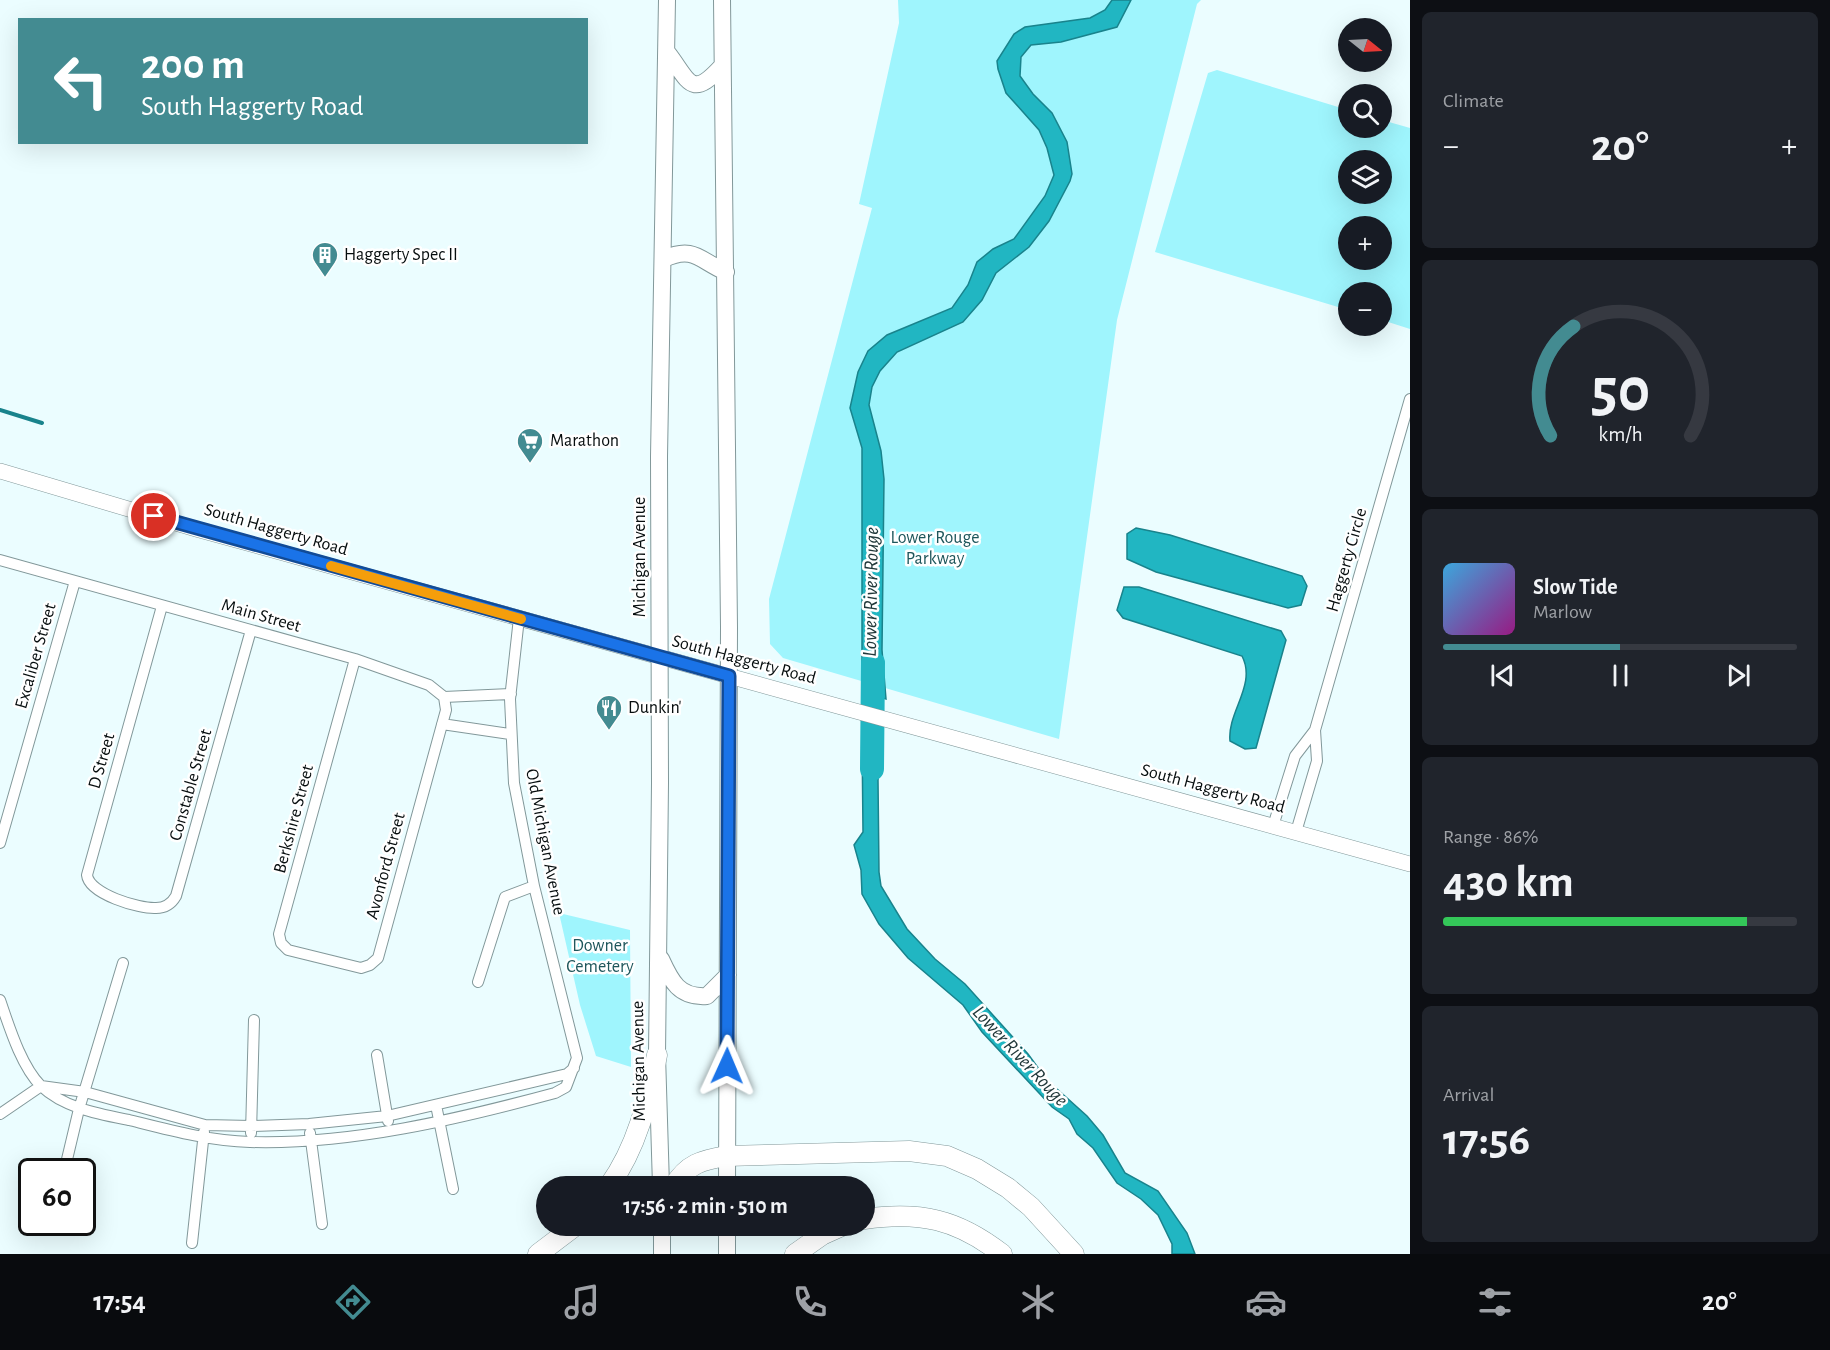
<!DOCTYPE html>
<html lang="en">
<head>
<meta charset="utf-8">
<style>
	:root { --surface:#171b24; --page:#20242c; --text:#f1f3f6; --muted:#9ea1a6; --line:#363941; --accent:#438b91 }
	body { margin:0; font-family:"Alegreya Sans",sans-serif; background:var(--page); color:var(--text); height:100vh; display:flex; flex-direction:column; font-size:22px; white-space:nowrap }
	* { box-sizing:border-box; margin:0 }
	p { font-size:20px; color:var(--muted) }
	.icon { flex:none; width:33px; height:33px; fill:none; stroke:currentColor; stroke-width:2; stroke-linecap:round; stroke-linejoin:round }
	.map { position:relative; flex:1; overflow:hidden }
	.details { display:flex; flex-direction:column; gap:12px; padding:12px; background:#0d0f14; width:420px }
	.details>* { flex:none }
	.top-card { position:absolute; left:18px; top:18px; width:570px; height:126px; border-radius:0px; box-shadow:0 6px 24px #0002; background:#438b91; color:#fff; overflow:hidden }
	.needle { width:39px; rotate:108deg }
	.buttons { position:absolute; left:1338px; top:18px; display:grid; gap:12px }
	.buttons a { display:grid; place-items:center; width:54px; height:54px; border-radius:50%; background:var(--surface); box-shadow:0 6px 24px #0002; font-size:30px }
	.speed { position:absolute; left:18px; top:1158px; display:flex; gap:12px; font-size:30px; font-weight:700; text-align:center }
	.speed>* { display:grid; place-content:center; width:78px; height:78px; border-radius:50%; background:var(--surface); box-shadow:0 6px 24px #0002; line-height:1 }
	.speed .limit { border:3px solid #111; border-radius:9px; background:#fff; color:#111 }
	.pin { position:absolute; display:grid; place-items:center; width:51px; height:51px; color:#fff; margin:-26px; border:3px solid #fff; border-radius:50%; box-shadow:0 2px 6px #0007 }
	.me { position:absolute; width:66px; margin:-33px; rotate:1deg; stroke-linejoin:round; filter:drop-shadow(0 0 4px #0008) }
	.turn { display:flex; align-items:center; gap:21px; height:126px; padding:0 24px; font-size:27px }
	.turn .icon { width:78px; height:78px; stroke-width:2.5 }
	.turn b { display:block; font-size:42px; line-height:51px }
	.big { font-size:45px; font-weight:700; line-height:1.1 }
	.details .widget { flex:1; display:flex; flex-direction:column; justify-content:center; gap:9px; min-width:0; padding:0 21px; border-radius:9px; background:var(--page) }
	.details .dial { align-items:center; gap:0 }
	.dial svg { height:156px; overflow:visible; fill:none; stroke:var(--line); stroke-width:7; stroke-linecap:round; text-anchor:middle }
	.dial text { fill:var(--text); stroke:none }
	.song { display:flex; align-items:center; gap:18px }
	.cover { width:72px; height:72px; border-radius:9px; background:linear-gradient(135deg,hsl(200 70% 55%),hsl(310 70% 35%)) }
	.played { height:6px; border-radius:3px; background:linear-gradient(90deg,var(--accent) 50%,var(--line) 50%) }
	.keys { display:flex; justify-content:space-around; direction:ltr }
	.heat { display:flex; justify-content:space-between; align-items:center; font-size:33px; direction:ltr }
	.charge { height:9px; border-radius:4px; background:linear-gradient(90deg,#34c759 86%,var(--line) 0) }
	.trip { position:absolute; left:536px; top:1176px; width:339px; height:60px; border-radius:30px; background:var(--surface); box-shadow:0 6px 24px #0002; font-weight:700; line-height:60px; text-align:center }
	.menu { display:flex; height:96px; justify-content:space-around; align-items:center; background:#090b0e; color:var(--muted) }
	.menu .icon { width:42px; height:42px }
	.menu .current { color:var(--accent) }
	.menu b { font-size:27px; color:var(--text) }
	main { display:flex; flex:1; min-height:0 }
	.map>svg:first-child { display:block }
	.green { fill:#9ff5fd; fill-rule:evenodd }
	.water { fill:#21b6c2; stroke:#19838c; stroke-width:1.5 }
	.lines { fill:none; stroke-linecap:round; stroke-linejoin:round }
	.stream { stroke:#19838c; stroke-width:4 }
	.river { stroke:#21b6c2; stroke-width:24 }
	.minor-casing { stroke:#82989a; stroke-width:12 }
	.secondary-casing { stroke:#82989a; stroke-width:16 }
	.primary-casing { stroke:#82989a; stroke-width:18 }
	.motorway-casing { stroke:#82989a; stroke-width:21 }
	.minor { stroke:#fff; stroke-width:10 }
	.secondary { stroke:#fff; stroke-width:15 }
	.primary { stroke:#fff; stroke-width:16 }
	.motorway { stroke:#fff; stroke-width:20 }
	.route-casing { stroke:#114b97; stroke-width:15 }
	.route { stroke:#1a73e8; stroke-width:10 }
	.slow { stroke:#f59e0b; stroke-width:10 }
	.labels { text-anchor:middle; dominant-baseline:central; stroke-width:5; stroke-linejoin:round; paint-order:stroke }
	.poi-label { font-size:18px; fill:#060d0e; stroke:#fff; text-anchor:start }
	.street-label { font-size:18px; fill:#060d0e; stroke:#fff }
	.park-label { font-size:18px; fill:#1e565b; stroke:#fff }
	.water-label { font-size:20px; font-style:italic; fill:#21383a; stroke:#fff }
</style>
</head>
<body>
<main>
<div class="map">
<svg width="1410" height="1254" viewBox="0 0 1410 1254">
	<rect width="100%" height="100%" fill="#ebfdff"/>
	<path class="green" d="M898,0h303l-4,4 -80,316 -58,419 -276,-81 -13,-14 -1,-45 103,-391 -13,-4 40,-181z
		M1217,70l131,40v18h34v-8l28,8v201l-28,-9v-28h-34v18l-193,-58 53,-179zM1348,160h34v34h-34zM1348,226h34v34h-34z
		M559,913l71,17 1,137 -35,-11 -16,-51z"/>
	<path class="water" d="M1112,0h19l-14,27 -56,15 -30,3 -10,12 -1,19 13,18 19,19 15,29 5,32 -2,7 -21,40 -20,26 -33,26 -14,27 -19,22 -66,30 -17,19 -8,16 -3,18 12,46 3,28 -2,171 4,49 -24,-7v-244l-12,-40 8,-36 10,-21 19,-16 65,-27 16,-23 9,-23 16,-13 21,-10 31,-43 9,-21 -7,-27 -8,-18 -33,-37 -8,-24 -1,-8 17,-27 11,-7 65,-9 15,-8z
		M1136,528l34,7 132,41 5,10 -6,19 -13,3 -132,-36 -29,-13v-25z
		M1124,587h15l142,44 5,9 -30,108 -11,1 -15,-8c-3,-29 27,-56 12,-85l-119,-38 -6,-8z
		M862,735l21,7 -5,38 1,92 2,14 26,43 28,30 30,25 63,70 19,26 40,36 16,19 22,38 33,18 29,42 8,21h-23v-10l-14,-29 -17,-16 -24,-16 -24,-35 -16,-14 -8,-15 -17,-12 -70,-75 -19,-27 -55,-47 -29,-34 -17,-30 -1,-24 -7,-25 9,-13z"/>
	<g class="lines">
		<path class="stream" d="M0,410l42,13"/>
		<path class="river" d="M872,769l1,-106"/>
		<g class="minor-casing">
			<path id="minor" d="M0,560l355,99 74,26 15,12 67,-3
				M162,606l-75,269c2,19 52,34 69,33 9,0 16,-5 20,-12l75,-266
				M355,659l-76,275 2,9 7,7 73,18 9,-3 8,-7 68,-248 -2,-13
				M442,724l68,10
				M1315,730l95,-331
				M1273,826l22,-70 20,-26 2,31 -21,71
				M0,843l75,-262
				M478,982l27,-85 29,-11
				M0,1000c9,26 21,66 41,86 23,22 58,28 88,34 40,10 80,21 121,22 100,3 209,-23 305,-49l11,-6 11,-29 -43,-172 -20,-103 -4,-84 9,-81
				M377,1055l11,66
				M436,1105l17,84
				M0,1114l41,-28 44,6 120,33 46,1 58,-2 78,-8 180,-42 7,-6
				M251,1133l3,-113
				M310,1133l12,91
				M64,1172l15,-63 44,-146
				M52,1225l1,-3
				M192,1243l12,-111"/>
		</g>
		<g class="secondary-casing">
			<path id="secondary" d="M0,471l196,58 1214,335"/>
		</g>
		<g class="primary-casing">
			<path id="primary" d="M722,0l7,627 -2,559
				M667,52c22,28 23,49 55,14
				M664,259c30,-14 36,2 62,13
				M661,959c10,22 18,39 46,37l21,-21
				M661,1186l-4,-131 3,-272 -1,-326 8,-457
				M662,1226v28
				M727,1226v28"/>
		</g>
		<g class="motorway-casing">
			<path id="motorway" d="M609,1186c28,-39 39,-85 48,-131
				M674,1186c13,-22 28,-26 52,-30l183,-5 38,5 30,13 31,19 23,19 43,47
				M864,1219c56,-8 93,0 138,35
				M538,1254l37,-28
				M795,1254l27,-19 20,-9"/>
		</g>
		<use href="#minor" class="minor"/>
		<use href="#secondary" class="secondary"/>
		<use href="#primary" class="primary"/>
		<use href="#motorway" class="motorway"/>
	</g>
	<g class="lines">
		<g class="route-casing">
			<path id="route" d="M154,516l575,160 -2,390"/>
		</g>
		<use href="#route" class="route"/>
		<path class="slow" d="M331,566l190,53"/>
	</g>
	<defs>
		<g id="building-pin" transform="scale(1.35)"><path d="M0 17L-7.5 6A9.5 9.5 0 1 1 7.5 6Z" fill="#438b91" stroke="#fff"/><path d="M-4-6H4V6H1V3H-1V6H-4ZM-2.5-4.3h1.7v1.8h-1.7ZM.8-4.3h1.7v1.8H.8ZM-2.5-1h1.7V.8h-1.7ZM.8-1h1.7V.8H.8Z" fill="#fff"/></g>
		<g id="supermarket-pin" transform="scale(1.35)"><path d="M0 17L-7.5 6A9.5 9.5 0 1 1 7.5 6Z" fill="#438b91" stroke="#fff"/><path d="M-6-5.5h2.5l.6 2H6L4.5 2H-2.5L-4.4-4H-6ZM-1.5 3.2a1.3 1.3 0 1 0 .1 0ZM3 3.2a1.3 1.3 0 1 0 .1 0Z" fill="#fff"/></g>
		<g id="restaurant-pin" transform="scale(1.35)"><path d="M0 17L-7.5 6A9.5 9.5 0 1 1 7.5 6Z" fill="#438b91" stroke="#fff"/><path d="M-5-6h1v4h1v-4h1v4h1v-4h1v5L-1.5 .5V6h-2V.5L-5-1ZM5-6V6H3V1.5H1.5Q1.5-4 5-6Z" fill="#fff"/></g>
	</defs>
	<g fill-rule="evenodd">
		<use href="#building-pin" x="325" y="255"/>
		<use href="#supermarket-pin" x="530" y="441"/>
		<use href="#restaurant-pin" x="609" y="708"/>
	</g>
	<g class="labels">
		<g class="poi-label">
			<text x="344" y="255">Haggerty Spec II</text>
			<text x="550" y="441">Marathon</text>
			<text x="628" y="708">Dunkin'</text>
		</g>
		<g class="street-label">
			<text transform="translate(276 530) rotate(16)">South Haggerty Road</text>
			<text transform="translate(640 557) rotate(-90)">Michigan Avenue</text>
			<text transform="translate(1347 560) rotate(-74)">Haggerty Circle</text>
			<text transform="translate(261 616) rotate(16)">Main Street</text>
			<text transform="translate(36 656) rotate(-74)">Excaliber Street</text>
			<text transform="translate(744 660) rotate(15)">South Haggerty Road</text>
			<text transform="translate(102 761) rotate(-74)">D Street</text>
			<text transform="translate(191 785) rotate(-74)">Constable Street</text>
			<text transform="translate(1213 789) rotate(15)">South Haggerty Road</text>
			<text transform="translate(294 819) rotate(-75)">Berkshire Street</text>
			<text transform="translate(545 842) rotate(79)">Old Michigan Avenue</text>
			<text transform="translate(386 866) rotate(-75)">Avonford Street</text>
			<text transform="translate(639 1061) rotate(-91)">Michigan Avenue</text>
		</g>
		<g class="park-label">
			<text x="935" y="538">Lower Rouge<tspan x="935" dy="21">Parkway</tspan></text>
			<text x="600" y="946">Downer<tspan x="600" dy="21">Cemetery</tspan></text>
		</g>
		<g class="water-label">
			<text transform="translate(871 592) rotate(-89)">Lower River Rouge</text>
			<text transform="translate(1020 1056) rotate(47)">Lower River Rouge</text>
		</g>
	</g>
</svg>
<div class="buttons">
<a><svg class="needle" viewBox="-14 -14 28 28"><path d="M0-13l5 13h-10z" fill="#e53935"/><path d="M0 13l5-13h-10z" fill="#9ea1a6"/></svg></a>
<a><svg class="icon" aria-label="search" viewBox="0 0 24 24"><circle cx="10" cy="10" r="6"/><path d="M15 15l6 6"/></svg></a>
<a><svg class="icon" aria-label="layers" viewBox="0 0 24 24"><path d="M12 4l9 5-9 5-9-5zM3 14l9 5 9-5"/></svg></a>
<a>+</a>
<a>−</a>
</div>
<div class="speed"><div class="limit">60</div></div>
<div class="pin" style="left:154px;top:516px;background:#d93025"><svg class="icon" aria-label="arrive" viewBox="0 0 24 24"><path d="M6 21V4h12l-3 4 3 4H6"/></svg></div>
<svg class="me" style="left:727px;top:1066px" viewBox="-20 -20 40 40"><path d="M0-17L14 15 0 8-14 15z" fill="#1a73e8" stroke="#fff" stroke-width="4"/></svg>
<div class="trip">17:56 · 2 min · 510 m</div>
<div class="top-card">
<div class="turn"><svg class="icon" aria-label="left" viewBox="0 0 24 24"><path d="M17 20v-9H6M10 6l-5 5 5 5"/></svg><div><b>200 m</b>South Haggerty Road</div></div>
</div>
</div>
<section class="details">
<div class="widget"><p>Climate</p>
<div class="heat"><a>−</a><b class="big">20°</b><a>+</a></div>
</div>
<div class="widget dial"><svg viewBox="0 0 100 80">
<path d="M14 69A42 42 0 1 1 86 69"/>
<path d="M14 69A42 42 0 0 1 26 13" stroke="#438b91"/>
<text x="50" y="56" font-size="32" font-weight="700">50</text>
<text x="50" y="72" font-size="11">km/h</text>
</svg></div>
<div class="widget">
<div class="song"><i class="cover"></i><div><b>Slow Tide</b><p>Marlow</p></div></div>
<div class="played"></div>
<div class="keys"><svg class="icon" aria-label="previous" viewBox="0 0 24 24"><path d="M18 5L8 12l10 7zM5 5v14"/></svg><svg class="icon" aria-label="pause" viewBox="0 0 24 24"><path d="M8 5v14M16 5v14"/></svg><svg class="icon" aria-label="next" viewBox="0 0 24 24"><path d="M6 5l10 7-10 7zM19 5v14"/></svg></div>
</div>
<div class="widget"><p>Range · 86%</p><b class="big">430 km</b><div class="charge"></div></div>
<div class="widget"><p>Arrival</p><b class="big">17:56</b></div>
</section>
</main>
<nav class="menu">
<b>17:54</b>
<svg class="icon current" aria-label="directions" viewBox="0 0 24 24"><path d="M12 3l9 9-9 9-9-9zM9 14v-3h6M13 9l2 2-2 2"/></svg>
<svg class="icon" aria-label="music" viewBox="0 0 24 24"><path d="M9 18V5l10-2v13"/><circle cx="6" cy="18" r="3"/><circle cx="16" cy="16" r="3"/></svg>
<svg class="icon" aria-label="phone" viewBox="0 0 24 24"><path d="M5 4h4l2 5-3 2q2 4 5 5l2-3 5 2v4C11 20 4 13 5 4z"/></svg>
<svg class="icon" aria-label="climate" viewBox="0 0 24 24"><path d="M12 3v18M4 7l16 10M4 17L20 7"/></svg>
<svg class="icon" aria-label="car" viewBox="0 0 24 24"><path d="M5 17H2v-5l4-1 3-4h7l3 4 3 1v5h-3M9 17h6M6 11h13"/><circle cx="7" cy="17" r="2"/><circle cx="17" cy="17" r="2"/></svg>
<svg class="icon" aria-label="filters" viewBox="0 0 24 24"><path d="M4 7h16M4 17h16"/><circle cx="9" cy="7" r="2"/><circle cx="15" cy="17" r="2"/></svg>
<b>20°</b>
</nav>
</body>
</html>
